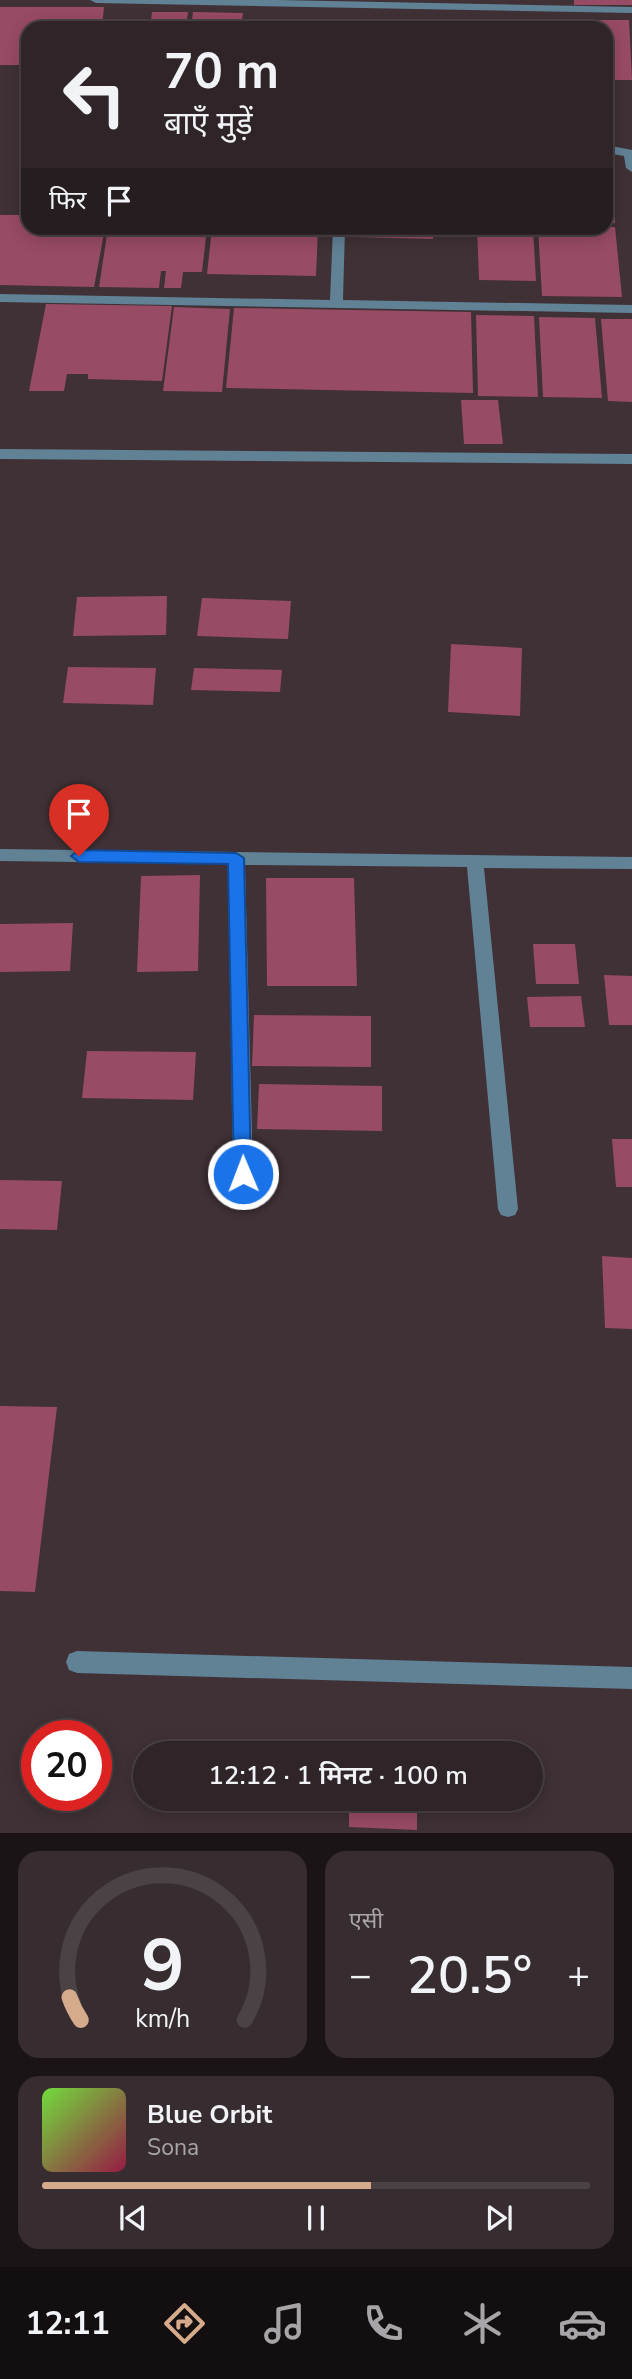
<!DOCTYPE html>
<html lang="hi">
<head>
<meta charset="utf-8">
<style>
	:root { --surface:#2f2528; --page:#372d30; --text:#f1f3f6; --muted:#a7a5a8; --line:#4a4245; --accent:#d6ab8b }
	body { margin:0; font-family:"Nunito Sans","Noto Sans Devanagari",sans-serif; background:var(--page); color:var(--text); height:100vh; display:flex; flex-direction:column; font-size:26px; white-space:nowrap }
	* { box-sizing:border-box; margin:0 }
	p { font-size:23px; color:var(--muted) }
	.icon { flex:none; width:38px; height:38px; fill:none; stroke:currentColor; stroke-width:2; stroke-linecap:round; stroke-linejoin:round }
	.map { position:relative; height:1833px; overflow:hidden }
	.details { display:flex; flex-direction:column; gap:18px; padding:18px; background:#1a1416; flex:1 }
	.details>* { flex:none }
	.guide { position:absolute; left:21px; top:21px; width:592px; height:214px; border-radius:21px; box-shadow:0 4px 18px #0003,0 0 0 2px var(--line); background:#2f2528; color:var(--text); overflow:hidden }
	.speed { position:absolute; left:21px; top:1720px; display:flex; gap:14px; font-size:35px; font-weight:700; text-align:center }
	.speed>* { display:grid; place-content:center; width:91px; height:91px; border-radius:50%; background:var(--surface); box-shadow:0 4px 18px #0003,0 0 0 2px var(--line); line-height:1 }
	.speed .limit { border:10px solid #d22; background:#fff; color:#111 }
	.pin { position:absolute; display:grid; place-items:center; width:60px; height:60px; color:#fff; margin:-72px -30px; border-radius:50% 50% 50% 0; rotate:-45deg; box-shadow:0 0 7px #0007 }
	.pin .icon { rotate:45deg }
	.me { position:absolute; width:77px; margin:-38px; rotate:359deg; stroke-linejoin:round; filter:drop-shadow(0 0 5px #0008) }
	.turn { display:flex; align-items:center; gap:24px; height:147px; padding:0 28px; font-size:32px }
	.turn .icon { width:91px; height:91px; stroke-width:2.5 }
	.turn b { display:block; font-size:49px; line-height:60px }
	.then { display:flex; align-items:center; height:66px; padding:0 28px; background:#0003; gap:14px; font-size:26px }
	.big { font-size:52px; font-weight:600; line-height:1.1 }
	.details .card { flex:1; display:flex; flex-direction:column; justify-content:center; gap:10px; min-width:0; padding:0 24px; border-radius:21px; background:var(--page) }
	.details .dial { align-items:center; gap:0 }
	.dial svg { height:182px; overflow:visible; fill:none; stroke:var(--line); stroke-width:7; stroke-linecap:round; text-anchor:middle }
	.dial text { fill:var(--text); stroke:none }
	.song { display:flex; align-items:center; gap:21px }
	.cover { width:84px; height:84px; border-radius:10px; background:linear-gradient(135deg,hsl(100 70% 55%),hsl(340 70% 35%)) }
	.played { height:7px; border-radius:4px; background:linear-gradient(90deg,var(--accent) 60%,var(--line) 60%) }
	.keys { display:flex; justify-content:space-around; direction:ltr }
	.heat { display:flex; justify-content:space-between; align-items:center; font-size:38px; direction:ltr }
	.details .tiles { flex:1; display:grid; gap:18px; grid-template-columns:1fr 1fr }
	.card:last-child { grid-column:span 2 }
	.trip { position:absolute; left:133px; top:1741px; width:410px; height:70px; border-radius:35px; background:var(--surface); box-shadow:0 4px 18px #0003,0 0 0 2px var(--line); font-weight:600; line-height:70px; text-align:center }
	.dock { display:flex; height:112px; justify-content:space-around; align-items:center; background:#130f10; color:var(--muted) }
	.dock .icon { width:49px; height:49px }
	.dock .current { color:var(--accent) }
	.dock b { font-size:32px; color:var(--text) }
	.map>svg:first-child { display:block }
	.building { fill:#984b64 }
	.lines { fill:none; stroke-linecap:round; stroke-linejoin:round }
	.minor { fill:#618195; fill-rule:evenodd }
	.route { fill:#1a73e8; stroke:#114b97; stroke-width:2 }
</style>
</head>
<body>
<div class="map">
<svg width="632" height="1833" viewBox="0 0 632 1833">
	<rect width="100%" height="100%" fill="#3f3135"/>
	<path class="building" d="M574,0h58v5h-58z
		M0,7h104l-2,21h-74v37h-28z
		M152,12h36l-2,16h-36z
		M193,12l50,1 -2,15h-50z
		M574,20h55l3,60h-26v-52h-32z
		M606,155h6l3,68h-9z
		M0,215h28v13h77l-11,59 -94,-2z
		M615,227l7,70 -80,-1 -4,-68z
		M108,228h99l-5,44h-19l-2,16h-17l2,-17h-5l-2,17 -60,-1z
		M212,228h106l-2,48 -109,-2z
		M355,228h78v11l-79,-2z
		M477,228h56l3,53 -57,-1z
		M46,304l126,2 -10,75 -74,-2v-5h-21l-3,17h-35z
		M174,307l56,2 -8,83 -59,-1z
		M234,308l237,4 2,81 -247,-5z
		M476,315l58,1 4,81 -60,-1z
		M539,317l56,1 7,80 -59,-1z
		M601,319h31v83l-24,-1z
		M461,400h37l5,44h-39z
		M167,596l-1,39 -93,1 4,-39z
		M202,598l89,3 -3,38 -91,-3z
		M451,644l71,4 -2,68 -72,-4z
		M68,667l88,1 -3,37 -90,-2z
		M194,668l88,2 -2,22 -89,-2z
		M200,875l-2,96 -61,1 4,-96z
		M266,878h88l3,108h-90z
		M73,923l-3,48 -70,1v-48z
		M533,944h42l4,40h-43z
		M604,975l28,1v49h-23z
		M581,996l4,31h-55l-3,-30z
		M254,1015l117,1v51l-119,-1z
		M87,1051l109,1 -3,48 -111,-2z
		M259,1084l123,2v45l-125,-2z
		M612,1139h20v48h-16z
		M0,1180l62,1 -5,49 -57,-1z
		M602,1256l30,2v71l-27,-1z
		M0,1406l57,1 -22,185 -35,-1z
		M349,1799h68v31l-68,-3z"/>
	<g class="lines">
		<path class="minor" d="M90,0h188l354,7v6l-536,-10z
			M606,145l26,5v22l-6,-4 -2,-12 -18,-3z
			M333,228h12l-2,72 289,5v8l-632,-11v-8l330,6z
			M0,449l632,5v10l-632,-5z
			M0,849l632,8v12l-148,-1 34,341 -3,6 -7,2 -7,-2 -3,-6 -31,-342 -222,-2 8,309 -3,6 -7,2 -7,-2 -3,-6 -5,-310 -228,-3z
			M77,1651l555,16v22l-555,-16 -8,-3 -3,-8 3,-8z"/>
	</g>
	<path class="route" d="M79,850l157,3 8,5 7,316 -2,5 -6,2 -7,-2 -2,-5 -6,-310 -149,-2 -8,-6z"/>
</svg>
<div class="speed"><div class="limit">20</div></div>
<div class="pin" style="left:79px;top:856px;background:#d93025"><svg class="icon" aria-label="arrive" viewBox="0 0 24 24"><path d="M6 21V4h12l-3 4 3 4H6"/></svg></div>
<svg class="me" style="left:243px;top:1174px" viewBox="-20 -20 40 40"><circle r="17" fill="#1a73e8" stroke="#fff" stroke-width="3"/><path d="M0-11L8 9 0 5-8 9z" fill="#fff"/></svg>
<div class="trip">12:12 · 1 मिनट · 100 m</div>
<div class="guide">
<div class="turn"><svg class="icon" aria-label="left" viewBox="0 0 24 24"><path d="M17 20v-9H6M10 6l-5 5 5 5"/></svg><div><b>70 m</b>बाएँ मुड़ें</div></div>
<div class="then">फिर<svg class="icon" aria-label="arrive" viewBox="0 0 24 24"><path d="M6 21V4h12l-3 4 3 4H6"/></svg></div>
</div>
</div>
<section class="details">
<div class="tiles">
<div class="card dial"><svg viewBox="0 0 100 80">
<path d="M14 69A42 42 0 1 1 86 69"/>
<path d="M14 69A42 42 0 0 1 9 59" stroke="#d6ab8b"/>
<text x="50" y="56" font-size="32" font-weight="700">9</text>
<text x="50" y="72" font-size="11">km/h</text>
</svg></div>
<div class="card"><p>एसी</p>
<div class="heat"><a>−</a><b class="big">20.5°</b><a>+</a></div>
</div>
<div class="card">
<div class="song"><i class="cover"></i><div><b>Blue Orbit</b><p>Sona</p></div></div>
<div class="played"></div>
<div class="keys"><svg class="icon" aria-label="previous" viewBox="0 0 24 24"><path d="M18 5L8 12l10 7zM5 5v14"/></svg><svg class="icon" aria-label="pause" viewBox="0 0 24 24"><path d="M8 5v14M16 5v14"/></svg><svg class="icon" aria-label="next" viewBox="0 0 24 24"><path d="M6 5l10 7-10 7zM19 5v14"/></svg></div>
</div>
</div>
</section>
<nav class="dock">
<b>12:11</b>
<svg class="icon current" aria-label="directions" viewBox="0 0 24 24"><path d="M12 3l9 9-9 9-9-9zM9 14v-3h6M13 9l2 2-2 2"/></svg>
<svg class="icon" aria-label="music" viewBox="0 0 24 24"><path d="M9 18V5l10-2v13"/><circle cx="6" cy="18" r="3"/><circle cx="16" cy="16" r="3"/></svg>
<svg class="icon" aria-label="phone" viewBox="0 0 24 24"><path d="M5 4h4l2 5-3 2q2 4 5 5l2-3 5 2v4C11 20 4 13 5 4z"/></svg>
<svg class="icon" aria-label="climate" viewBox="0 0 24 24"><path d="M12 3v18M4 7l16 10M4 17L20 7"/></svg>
<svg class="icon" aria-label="car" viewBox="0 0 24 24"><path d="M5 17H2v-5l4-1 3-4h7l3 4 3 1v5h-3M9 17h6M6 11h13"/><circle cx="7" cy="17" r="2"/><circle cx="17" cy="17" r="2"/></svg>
</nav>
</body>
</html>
